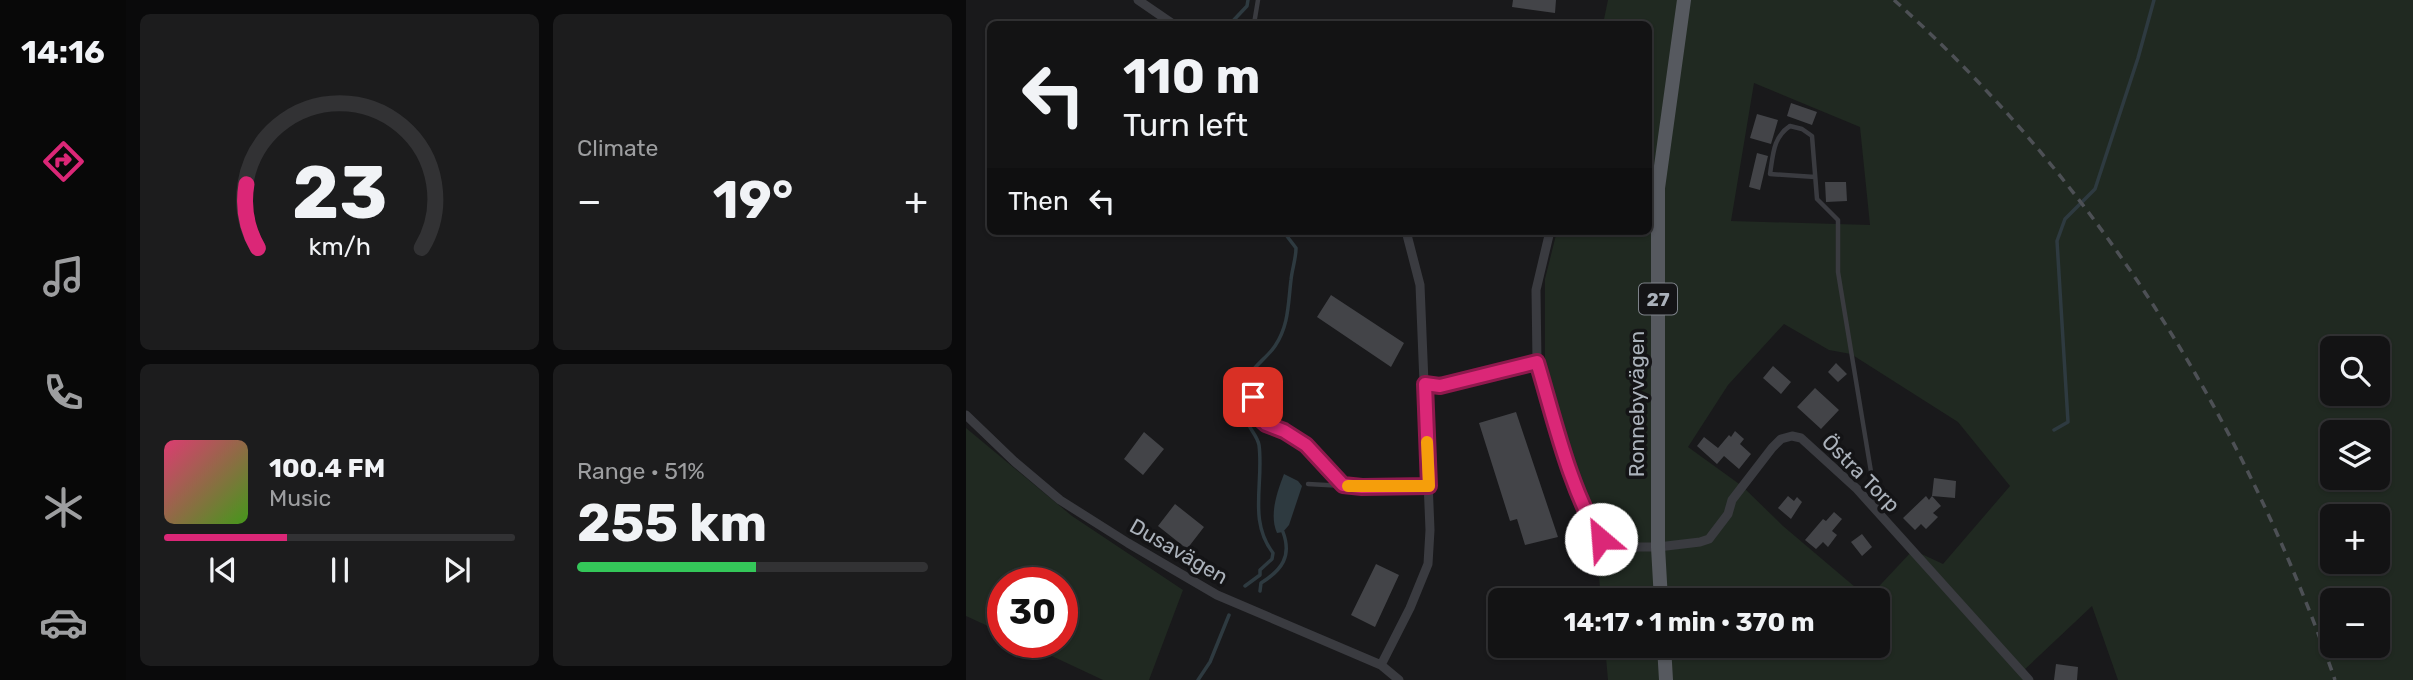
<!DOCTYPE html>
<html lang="en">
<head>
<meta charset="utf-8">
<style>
	:root { --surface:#131314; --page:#1c1c1d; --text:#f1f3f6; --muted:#9d9ea0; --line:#323234; --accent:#db2777 }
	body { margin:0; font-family:Rubik,sans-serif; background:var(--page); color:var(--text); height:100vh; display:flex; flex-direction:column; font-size:26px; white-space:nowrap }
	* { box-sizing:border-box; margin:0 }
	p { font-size:23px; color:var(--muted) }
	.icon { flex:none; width:38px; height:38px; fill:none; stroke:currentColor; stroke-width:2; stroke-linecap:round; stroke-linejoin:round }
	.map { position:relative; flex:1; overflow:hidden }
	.details { display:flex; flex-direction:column; gap:14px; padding:14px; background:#0a0a0b; width:840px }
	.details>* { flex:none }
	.top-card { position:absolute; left:21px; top:21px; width:665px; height:214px; border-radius:10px; box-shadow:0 2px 5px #0004,0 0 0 2px var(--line); background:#131314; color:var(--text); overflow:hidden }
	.tools { position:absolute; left:1354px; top:336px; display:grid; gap:14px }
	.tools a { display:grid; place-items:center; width:70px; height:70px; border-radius:10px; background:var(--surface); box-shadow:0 2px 5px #0004,0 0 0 2px var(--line); font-size:35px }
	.speed { position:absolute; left:21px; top:567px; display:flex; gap:14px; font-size:35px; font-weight:700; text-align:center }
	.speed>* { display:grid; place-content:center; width:91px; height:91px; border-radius:50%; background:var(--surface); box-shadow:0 2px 5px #0004,0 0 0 2px var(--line); line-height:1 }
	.speed .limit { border:10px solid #d22; background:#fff; color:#111 }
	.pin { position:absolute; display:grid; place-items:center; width:60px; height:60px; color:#fff; margin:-30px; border-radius:14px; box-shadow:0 4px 10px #0006 }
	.me { position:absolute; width:77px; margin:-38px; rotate:333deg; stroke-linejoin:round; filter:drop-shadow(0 0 5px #0008) }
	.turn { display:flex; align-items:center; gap:24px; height:147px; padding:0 21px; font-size:32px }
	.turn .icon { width:91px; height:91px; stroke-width:2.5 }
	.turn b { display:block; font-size:49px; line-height:60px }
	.then { display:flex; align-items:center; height:66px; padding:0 21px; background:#0003; gap:14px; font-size:26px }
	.big { font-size:52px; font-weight:700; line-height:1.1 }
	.details .widget { flex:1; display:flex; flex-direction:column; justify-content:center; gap:10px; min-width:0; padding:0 24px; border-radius:10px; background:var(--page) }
	.details .dial { align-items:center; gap:0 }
	.dial svg { height:182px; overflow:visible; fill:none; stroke:var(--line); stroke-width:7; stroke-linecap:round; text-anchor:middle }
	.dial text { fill:var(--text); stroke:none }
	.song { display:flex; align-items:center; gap:21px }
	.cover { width:84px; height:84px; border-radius:10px; background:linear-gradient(135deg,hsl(340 70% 55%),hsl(100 70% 35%)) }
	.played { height:7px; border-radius:4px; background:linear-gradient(90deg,var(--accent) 35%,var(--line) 35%) }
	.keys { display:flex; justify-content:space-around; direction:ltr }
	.heat { display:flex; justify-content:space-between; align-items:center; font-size:38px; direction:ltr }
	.charge { height:10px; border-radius:5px; background:linear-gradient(90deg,#34c759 51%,var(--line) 0) }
	.details .tiles { flex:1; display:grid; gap:14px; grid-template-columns:repeat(2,1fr) }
	.trip { position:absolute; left:522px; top:588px; width:402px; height:70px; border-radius:10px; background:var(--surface); box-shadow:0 2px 5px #0004,0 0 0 2px var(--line); font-weight:700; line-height:70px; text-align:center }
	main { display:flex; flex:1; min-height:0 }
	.menu { display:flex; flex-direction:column; width:126px; justify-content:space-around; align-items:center; background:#080808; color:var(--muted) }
	.menu .icon { width:49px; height:49px }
	.menu .active { color:var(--accent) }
	.menu b { font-size:32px; color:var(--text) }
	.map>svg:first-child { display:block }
	.green { fill:#202921; fill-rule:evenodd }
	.water { fill:#2e3a40 }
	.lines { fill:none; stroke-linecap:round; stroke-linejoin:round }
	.stream { stroke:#2e3a40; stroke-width:3.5 }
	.building { fill:#434448 }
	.service { stroke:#3a3b40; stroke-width:4.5 }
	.minor { stroke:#3a3b40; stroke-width:9 }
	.primary { stroke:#56595f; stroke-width:14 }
	.rail { stroke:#4d5055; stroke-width:3.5; stroke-dasharray:9 7; stroke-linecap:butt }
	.route-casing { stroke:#8e194d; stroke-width:18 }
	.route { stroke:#db2777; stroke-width:12 }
	.slow { stroke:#f59e0b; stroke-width:12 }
	.labels { text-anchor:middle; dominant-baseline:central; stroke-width:7; stroke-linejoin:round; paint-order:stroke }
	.shield { fill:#141416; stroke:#7e838a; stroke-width:2 }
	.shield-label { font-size:19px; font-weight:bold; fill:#abb2bb }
	.street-label { font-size:21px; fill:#abb2bb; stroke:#141416 }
</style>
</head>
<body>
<main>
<nav class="menu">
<b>14:16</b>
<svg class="icon active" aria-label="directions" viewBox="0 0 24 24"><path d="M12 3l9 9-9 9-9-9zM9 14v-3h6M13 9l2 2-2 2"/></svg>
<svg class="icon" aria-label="music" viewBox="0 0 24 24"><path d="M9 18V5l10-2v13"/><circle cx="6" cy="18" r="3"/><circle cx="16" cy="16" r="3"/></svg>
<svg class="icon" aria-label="phone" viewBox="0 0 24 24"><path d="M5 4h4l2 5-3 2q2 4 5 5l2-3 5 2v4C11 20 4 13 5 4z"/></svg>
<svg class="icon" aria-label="climate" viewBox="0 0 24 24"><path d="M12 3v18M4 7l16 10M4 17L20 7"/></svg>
<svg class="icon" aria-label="car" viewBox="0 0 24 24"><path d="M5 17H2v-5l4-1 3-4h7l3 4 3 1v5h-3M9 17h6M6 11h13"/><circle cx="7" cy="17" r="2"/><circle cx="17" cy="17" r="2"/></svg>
</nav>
<section class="details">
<div class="tiles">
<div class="widget dial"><svg viewBox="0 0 100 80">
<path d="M14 69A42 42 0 1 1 86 69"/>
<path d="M14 69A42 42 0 0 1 9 41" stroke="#db2777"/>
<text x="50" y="56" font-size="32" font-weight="700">23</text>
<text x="50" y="72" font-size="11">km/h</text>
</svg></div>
<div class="widget"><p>Climate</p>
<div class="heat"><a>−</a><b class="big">19°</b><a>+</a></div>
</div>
<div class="widget">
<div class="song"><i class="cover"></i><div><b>100.4 FM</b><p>Music</p></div></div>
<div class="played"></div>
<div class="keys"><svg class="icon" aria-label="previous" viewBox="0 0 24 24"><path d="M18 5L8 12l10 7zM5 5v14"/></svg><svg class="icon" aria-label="pause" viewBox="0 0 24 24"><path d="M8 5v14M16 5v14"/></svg><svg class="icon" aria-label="next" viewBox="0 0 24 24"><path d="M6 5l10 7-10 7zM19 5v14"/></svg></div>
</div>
<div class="widget"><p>Range · 51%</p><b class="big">255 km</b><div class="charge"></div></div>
</div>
</section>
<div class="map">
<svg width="1447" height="680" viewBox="0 0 1447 680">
	<rect width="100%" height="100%" fill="#19191b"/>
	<path class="green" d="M642,0h805v680h-295l-26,-74 -70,66 7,8h-421l-3,-34h273v-46h-277l-5,-59 -51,-180v-82l12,-48h91v-207h-45zM788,83l106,44 10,98 -139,-4zM818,324l45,26 22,4 107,68 52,64 -67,78 -30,-14 -45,48 -85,-72 -41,-40 -54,-39 40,-62zM1367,348h45v46h-45zM1367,432h45v46h-45zM1367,516h45v46h-45zM1367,600h45v46h-45z
		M0,428l106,88 111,74 -34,90h-46l-81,-38h40v-59h-59v50l-37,-17z"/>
	<path class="water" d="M318,474l14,7 4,5 -13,39 -6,7 -6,1c-8,-18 0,-41 7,-59z"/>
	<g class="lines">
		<path class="stream" d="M264,24l17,-18 1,-6
			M1088,430l14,-8 -11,-181 8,-22 30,-30 43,-131 16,-58
			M279,586l15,-11v-5l12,-11 1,-6c-25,-32 -9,-70 -14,-108 -2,-10 -9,-15 -12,-24 -5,-12 -5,-30 0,-42 6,-13 20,-21 28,-33 14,-21 13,-42 16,-66 1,-11 5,-21 5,-32l-13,-17
			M294,591l1,-8c21,-13 31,-27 22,-51
			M232,680l12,-18 19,-47"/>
	</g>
	<path class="building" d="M547,0h43l-1,13 -43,-6z
		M825,103l26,9 -5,13 -25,-9z
		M791,114l21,6 -7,24 -21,-6z
		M791,153l11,3 -8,34 -11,-3z
		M859,182h21l1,19 -21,1z
		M365,295l73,48 -13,24 -74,-50z
		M870,363l11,11 -9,8 -10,-10z
		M807,366l18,16 -10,12 -18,-16z
		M849,388l24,22 -18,19 -24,-22z
		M550,412l42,125 -33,8 -8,-26 -7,2 -31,-98z
		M769,431l9,8 -4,5 11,10 -12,15 -15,-13 -7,8 -20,-18 7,-9 14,11 11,-13 2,2z
		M178,432l20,17 -21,26 -19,-16z
		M968,478l22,3 -1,17 -23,-2z
		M822,496l6,5 3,-4 5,5 -11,17 -13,-11z
		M960,496l3,4 3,-4 9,10 -8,7 5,4 -12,12 -5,-5 -6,6 -12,-12z
		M209,504l29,23 -17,22 -29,-23z
		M868,512l8,7 -10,12 5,4 -9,12 -5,-5 -7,7 -11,-9 18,-21 3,2z
		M896,534l10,13 -10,9 -11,-14z
		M410,564l23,11 -24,52 -24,-12z
		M1090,664l22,3 -1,13h-23z"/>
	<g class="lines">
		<path class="service" d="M288,24l4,-24
			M849,177l-45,-3c3,-19 3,-37 20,-48l12,3 10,7 5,63 21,21v52l39,236
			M300,370l-8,10 -5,17 3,18 10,9 18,7 22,14 37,40
			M342,484l54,3 66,-1"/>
		<path class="minor" d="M172,0l35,24
			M584,231l-14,59 1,72 27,89 27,72 10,16 18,8h39l42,-5 9,-3 19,-25 4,-14 40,-52 9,-9 11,-3 9,2 56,51 172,191
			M459,384l15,2 97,-24
			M0,415l49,47 45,38 68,43 89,52 164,70 18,15
			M415,665l29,-57 18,-44 2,-34 -10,-245 -14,-54"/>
		<path class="primary" d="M695,600l-3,-53v-359l26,-188
			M698,646l2,34"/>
		<path class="rail" d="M928,0c205,184 351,421 441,680"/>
	</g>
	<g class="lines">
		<g class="route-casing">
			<path id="route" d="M287,397l3,18 10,9 18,7 22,14 37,40 19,2 67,-1 -4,-102 15,2 97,-24c17,56 33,128 64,177"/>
		</g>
		<use href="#route" class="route"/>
		<path class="slow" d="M382,486h81l-2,-44"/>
	</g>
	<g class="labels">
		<rect class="shield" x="673" y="283.5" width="38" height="31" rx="5"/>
		<g class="shield-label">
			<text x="692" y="299">27</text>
		</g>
		<g class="street-label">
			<text transform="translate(670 404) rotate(-90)">Ronnebyvägen</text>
			<text transform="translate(895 473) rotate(45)">Östra Torp</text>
			<text transform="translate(213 551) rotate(30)">Dusavägen</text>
		</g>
	</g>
</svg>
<div class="tools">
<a><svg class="icon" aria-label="search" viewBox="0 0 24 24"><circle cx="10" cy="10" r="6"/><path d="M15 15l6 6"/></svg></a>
<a><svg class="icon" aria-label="layers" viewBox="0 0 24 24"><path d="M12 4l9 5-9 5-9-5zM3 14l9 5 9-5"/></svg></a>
<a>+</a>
<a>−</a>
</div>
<div class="speed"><div class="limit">30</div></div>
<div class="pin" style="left:287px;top:397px;background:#d93025"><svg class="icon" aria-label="arrive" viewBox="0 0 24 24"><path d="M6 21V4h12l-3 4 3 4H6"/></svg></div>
<svg class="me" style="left:635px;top:539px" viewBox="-20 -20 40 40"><circle r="19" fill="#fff"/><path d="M0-13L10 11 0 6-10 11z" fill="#db2777"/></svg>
<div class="trip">14:17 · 1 min · 370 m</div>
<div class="top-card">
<div class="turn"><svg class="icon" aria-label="left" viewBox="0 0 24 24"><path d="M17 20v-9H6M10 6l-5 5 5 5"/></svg><div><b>110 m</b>Turn left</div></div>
<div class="then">Then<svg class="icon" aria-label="left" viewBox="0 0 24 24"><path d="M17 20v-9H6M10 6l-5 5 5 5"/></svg></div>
</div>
</div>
</main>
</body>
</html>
